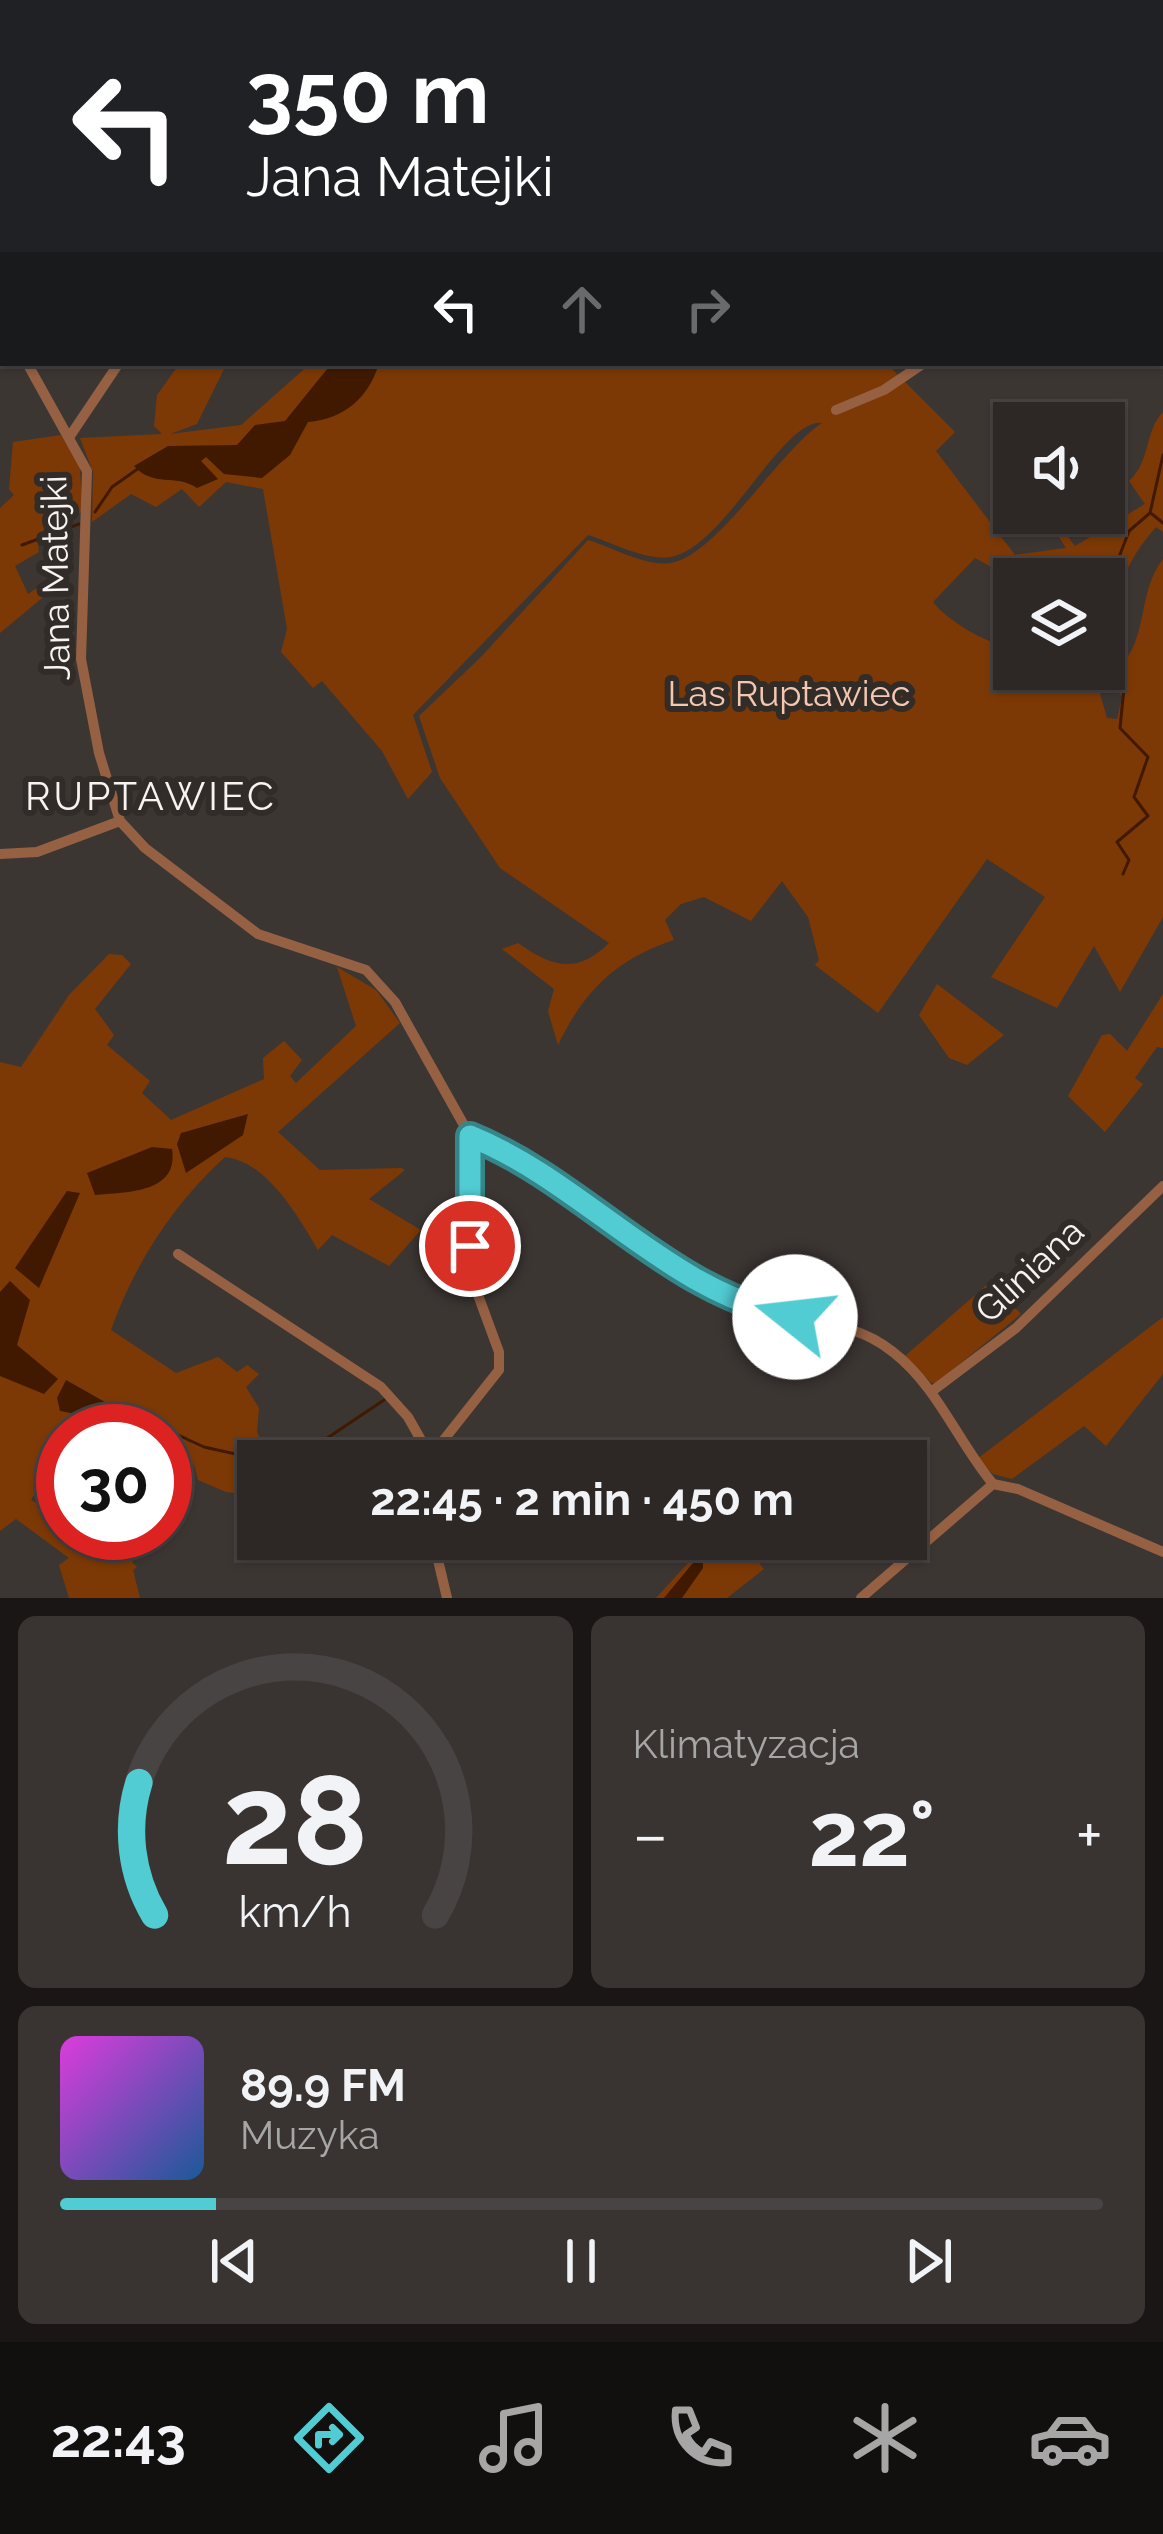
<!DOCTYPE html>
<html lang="pl">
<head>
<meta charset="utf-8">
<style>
	:root { --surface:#2d2826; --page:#393432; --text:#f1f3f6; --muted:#a7a6a7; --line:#484443; --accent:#51ccd3 }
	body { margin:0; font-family:Raleway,sans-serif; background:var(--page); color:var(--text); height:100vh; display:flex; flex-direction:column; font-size:45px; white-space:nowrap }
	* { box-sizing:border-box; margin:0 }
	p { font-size:39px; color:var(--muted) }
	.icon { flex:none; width:66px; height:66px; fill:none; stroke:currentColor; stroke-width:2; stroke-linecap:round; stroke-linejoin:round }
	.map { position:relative; height:1598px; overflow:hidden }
	.details { display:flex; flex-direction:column; gap:18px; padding:18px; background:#191615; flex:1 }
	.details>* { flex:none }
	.hud { position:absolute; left:0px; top:0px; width:1164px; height:366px; box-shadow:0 3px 9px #0004,0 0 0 3px var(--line); background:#202124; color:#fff; overflow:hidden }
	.buttons { position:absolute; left:993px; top:402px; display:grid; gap:24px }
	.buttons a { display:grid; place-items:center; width:132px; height:132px; border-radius:0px; background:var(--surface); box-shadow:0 3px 9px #0004,0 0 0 3px var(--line); font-size:60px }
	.speed { position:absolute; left:36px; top:1404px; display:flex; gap:24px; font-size:60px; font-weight:700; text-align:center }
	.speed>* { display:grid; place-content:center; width:156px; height:156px; border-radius:50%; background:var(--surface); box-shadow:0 3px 9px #0004,0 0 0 3px var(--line); line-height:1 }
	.speed .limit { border:18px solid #d22; background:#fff; color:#111 }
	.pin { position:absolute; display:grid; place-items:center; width:102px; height:102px; color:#fff; margin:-51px; border:6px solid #fff; border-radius:50%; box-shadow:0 3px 12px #0007 }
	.me { position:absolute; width:132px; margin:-66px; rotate:286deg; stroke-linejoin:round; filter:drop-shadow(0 0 9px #0008) }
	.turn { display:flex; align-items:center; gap:42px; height:252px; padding:0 48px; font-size:54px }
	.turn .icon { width:156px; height:156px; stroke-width:2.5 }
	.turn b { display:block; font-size:84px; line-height:102px }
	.lanes { display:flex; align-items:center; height:114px; padding:0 48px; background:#0003; justify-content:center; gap:60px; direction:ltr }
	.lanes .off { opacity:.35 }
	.big { font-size:90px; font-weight:700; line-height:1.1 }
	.details .tile { flex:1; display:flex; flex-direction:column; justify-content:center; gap:18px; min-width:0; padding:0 42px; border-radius:18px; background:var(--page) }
	.details .dial { align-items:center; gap:0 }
	.dial svg { height:312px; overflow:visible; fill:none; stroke:var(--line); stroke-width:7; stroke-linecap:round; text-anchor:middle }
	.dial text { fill:var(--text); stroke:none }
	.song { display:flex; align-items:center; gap:36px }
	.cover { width:144px; height:144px; border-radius:18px; background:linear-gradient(135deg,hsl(300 70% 55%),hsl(210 70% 35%)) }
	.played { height:12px; border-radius:6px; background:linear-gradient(90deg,var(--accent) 15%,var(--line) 15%) }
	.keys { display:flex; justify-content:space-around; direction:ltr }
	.heat { display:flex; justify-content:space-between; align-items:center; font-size:66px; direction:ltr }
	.details .tiles { flex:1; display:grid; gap:18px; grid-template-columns:1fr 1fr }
	.tile:last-child { grid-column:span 2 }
	.trip { position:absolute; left:237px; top:1440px; width:690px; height:120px; border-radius:0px; background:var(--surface); box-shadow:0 3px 9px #0004,0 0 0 3px var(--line); font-weight:700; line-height:120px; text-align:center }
	.menu { display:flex; height:192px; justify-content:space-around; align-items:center; background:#12100f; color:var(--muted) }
	.menu .icon { width:84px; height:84px }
	.menu .active { color:var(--accent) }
	.menu b { font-size:54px; color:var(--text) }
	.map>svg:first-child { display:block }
	.green { fill:#7d3905; fill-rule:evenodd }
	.water { fill:#401900 }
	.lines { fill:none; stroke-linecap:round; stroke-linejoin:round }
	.stream { stroke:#401900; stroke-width:3 }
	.minor { stroke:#966143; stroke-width:10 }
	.route-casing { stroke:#358589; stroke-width:30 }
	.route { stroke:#51ccd3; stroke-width:21 }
	.labels { text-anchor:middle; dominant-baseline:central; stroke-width:12; stroke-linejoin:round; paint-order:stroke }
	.street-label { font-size:36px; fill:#f7f3f1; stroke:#322c29 }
	.park-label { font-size:36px; fill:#f4c8b0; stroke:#322c29 }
	.neighbourhood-label { font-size:39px; letter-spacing:3px; fill:#f7f3f1; stroke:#322c29 }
</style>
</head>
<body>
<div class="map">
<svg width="1163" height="1598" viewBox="0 0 1163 1598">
	<rect width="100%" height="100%" fill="#3c3633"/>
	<path class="green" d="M641,0h266l-268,3z
		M180,363h47l-30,61 -27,10 71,-9 70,-62h575l69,69 -19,19 79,104 51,-7 -22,-35h6l25,33 70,-42 -16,-23c22,-20 15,-49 34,-69v120l-7,-5c-33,37 -42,70 -46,119l13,17c25,-29 15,-72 40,-104v358l-43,75 -26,-46 -37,62 -66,-31 54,-80 -58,-38 -109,154 -63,-48 4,-5 -11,-43 -26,-36 -31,40 -47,-24 -23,7 -16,16 9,20c-58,19 -90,51 -116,105l-10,-34 6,-22 -52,-40 16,-6c33,24 59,32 91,0l-109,-75 -60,-90 -21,-62 62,-59 107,-117c23,7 59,27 82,23 46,-6 110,-113 152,-140 -40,-5 -98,126 -152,134 -24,4 -59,-15 -82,-22l-175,180 19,57 -24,27 -26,-48 -60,-70 -9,7 -32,-36 6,-23 -24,-140 -37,-7 -27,25 -17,-18 -26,18 -25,-13 -39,28 1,-50 -13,-34 82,-4 -8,-8 3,-31zM975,558l20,11 56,-7 18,17h35v73l18,46 -5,21 -10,-1 -14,-49h-79v-24c-20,5 -69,-26 -81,-43z
		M61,435l19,31 2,45 -44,33 1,8 -24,14 13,28 18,-12 2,11 -48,40v-125l14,-13 -5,-6 4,-47z
		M109,954l13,1 9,9 -36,45 19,26 -7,10 43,36 -8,12 29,27 93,-41 -1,-21 21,-17 18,19 -12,16 6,7 60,-57 -19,-59 39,23 24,33 -122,109 42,38 81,-2 4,2 -36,29 52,31 -32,36 -57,-31 -14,15c-19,-32 -51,-89 -93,-93 -52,47 -91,108 -114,173l65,43 42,-16 19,15 10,-7 12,9 -13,13 13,21 -2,24 14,29h-13v35l-32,-4 -28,-12 -4,-15 -29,-18v-16h-102v37l-23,17 -9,15 32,18v15h27l19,14 19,-14 30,6 -26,23 5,5 -4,3 7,28h-71l-10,-33 10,-7 -53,-39 -16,12v-469l21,5 48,-72z
		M937,984l67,51 -37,30 -18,-7 -30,-43z
		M1163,994v54l-6,-1 -22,31 8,6 -38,48 -37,-36 34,-61 8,-1 17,17z
		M990,1282l31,32 -86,70 -5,-2 -25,-26z
		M1163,1317v57l-57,72 -22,-20 -72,53 -19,-5 -16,-15z
		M723,1539h38l-22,11 6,7 6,-4 13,16 -37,29h-71l44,-48z"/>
	<path class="water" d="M332,363h47c-10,35 -35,56 -71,59l-18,33 -28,23 -38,-4 -18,-17 -5,4 17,18 -21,9c-22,-15 -43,0 -63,-22l34,-20 69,-1 18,-20 30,-4z
		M248,1114l-5,21 -57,38 -9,-29 4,-11z
		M152,1147l20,2c7,44 -44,43 -77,46l-8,-22z
		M67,1191l13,2 -41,95 -24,-20z
		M10,1281l20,19 -13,45 41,34 -14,15 -44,-18v-84z
		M66,1380l62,35 -1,9 -67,-13 -3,-13z
		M697,1558h6v10l-21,30h-18z"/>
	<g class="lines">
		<path class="stream" d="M95,512l17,-25 27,-19
			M1152,514l11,9
			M22,545l57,-21
			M1104,596l25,-65 21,-18 13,-58
			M1104,624l5,7 -5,8
			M1104,648l20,40 -4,40 28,29 -14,40 14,19 -31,26 12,18 -6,14
			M178,1435l26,12 63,14
			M293,1461l91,-61"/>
		<path class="minor" d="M1056,0l1,3
			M52,3l2,-3
			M293,3l2,-3
			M0,88l3,-5
			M0,302l3,7
			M27,363l60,108 -6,188 18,94 21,68 25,27 113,86 108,36 29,32 75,134 1,140 28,76v18l-72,91
			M836,410l48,-20 40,-27
			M70,436l49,-73
			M0,854l37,-2 83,-31
			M470,1136c103,39 179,137 284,173 50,17 96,8 139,43 44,34 65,90 100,132
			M178,1254l203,133 27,30 22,39
			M931,1392l85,-64 147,-142
			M993,1484l25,5 145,63
			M433,1539l14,59
			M861,1598l132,-114"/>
	</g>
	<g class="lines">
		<g class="route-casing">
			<path id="route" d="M470,1246v-110c116,47 198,157 325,181"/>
		</g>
		<use href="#route" class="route"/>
	</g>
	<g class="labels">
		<g class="street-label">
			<text transform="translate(55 578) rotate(-91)">Jana Matejki</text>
			<text transform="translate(1029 1270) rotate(-43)">Gliniana</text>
		</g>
		<g class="park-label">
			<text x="789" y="693">Las Ruptawiec</text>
		</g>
		<g class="neighbourhood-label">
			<text x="151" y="796">RUPTAWIEC</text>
		</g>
	</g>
</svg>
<div class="buttons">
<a><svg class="icon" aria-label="sound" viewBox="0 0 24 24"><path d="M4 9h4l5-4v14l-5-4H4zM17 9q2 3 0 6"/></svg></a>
<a><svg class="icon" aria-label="layers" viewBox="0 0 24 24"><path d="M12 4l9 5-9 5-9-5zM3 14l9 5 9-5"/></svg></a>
</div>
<div class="speed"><div class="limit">30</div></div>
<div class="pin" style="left:470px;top:1246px;background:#d93025"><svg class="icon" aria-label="arrive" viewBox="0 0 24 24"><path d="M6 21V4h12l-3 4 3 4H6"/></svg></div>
<svg class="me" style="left:795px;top:1317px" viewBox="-20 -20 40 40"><circle r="19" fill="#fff"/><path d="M0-13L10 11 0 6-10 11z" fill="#51ccd3"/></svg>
<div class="trip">22:45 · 2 min · 450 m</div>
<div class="hud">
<div class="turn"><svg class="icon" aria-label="left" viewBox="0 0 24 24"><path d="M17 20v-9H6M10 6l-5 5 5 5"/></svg><div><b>350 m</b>Jana Matejki</div></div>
<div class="lanes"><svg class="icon" aria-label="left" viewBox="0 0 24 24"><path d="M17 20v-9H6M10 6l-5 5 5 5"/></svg><svg class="icon off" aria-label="ahead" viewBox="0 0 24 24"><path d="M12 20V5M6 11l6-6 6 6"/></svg><svg class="icon off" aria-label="right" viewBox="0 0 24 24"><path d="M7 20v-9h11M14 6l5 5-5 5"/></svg></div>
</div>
</div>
<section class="details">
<div class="tiles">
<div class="tile dial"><svg viewBox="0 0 100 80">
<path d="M14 69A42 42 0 1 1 86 69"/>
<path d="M14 69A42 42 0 0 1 10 35" stroke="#51ccd3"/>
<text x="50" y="56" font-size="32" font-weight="700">28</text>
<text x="50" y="72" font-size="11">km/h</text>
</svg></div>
<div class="tile"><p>Klimatyzacja</p>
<div class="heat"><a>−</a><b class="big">22°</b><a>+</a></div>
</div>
<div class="tile">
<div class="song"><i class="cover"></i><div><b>89.9 FM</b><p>Muzyka</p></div></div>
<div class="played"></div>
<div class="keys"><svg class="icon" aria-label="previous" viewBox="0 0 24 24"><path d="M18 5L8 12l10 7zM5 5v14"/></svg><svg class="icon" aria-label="pause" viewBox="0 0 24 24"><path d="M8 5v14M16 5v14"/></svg><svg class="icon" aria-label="next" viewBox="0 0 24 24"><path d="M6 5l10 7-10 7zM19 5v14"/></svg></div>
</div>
</div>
</section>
<nav class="menu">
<b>22:43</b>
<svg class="icon active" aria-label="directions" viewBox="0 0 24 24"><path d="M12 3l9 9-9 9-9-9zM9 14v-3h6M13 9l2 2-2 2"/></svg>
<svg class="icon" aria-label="music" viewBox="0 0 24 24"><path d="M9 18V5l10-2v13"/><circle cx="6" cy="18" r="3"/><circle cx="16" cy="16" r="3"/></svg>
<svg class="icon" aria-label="phone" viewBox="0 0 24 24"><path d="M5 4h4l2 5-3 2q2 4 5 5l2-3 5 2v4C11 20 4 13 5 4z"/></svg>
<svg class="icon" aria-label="climate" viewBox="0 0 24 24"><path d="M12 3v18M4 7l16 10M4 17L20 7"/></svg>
<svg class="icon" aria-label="car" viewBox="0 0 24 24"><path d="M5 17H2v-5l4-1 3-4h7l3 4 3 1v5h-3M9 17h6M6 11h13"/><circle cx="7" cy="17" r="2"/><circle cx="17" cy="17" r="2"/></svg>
</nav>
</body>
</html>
